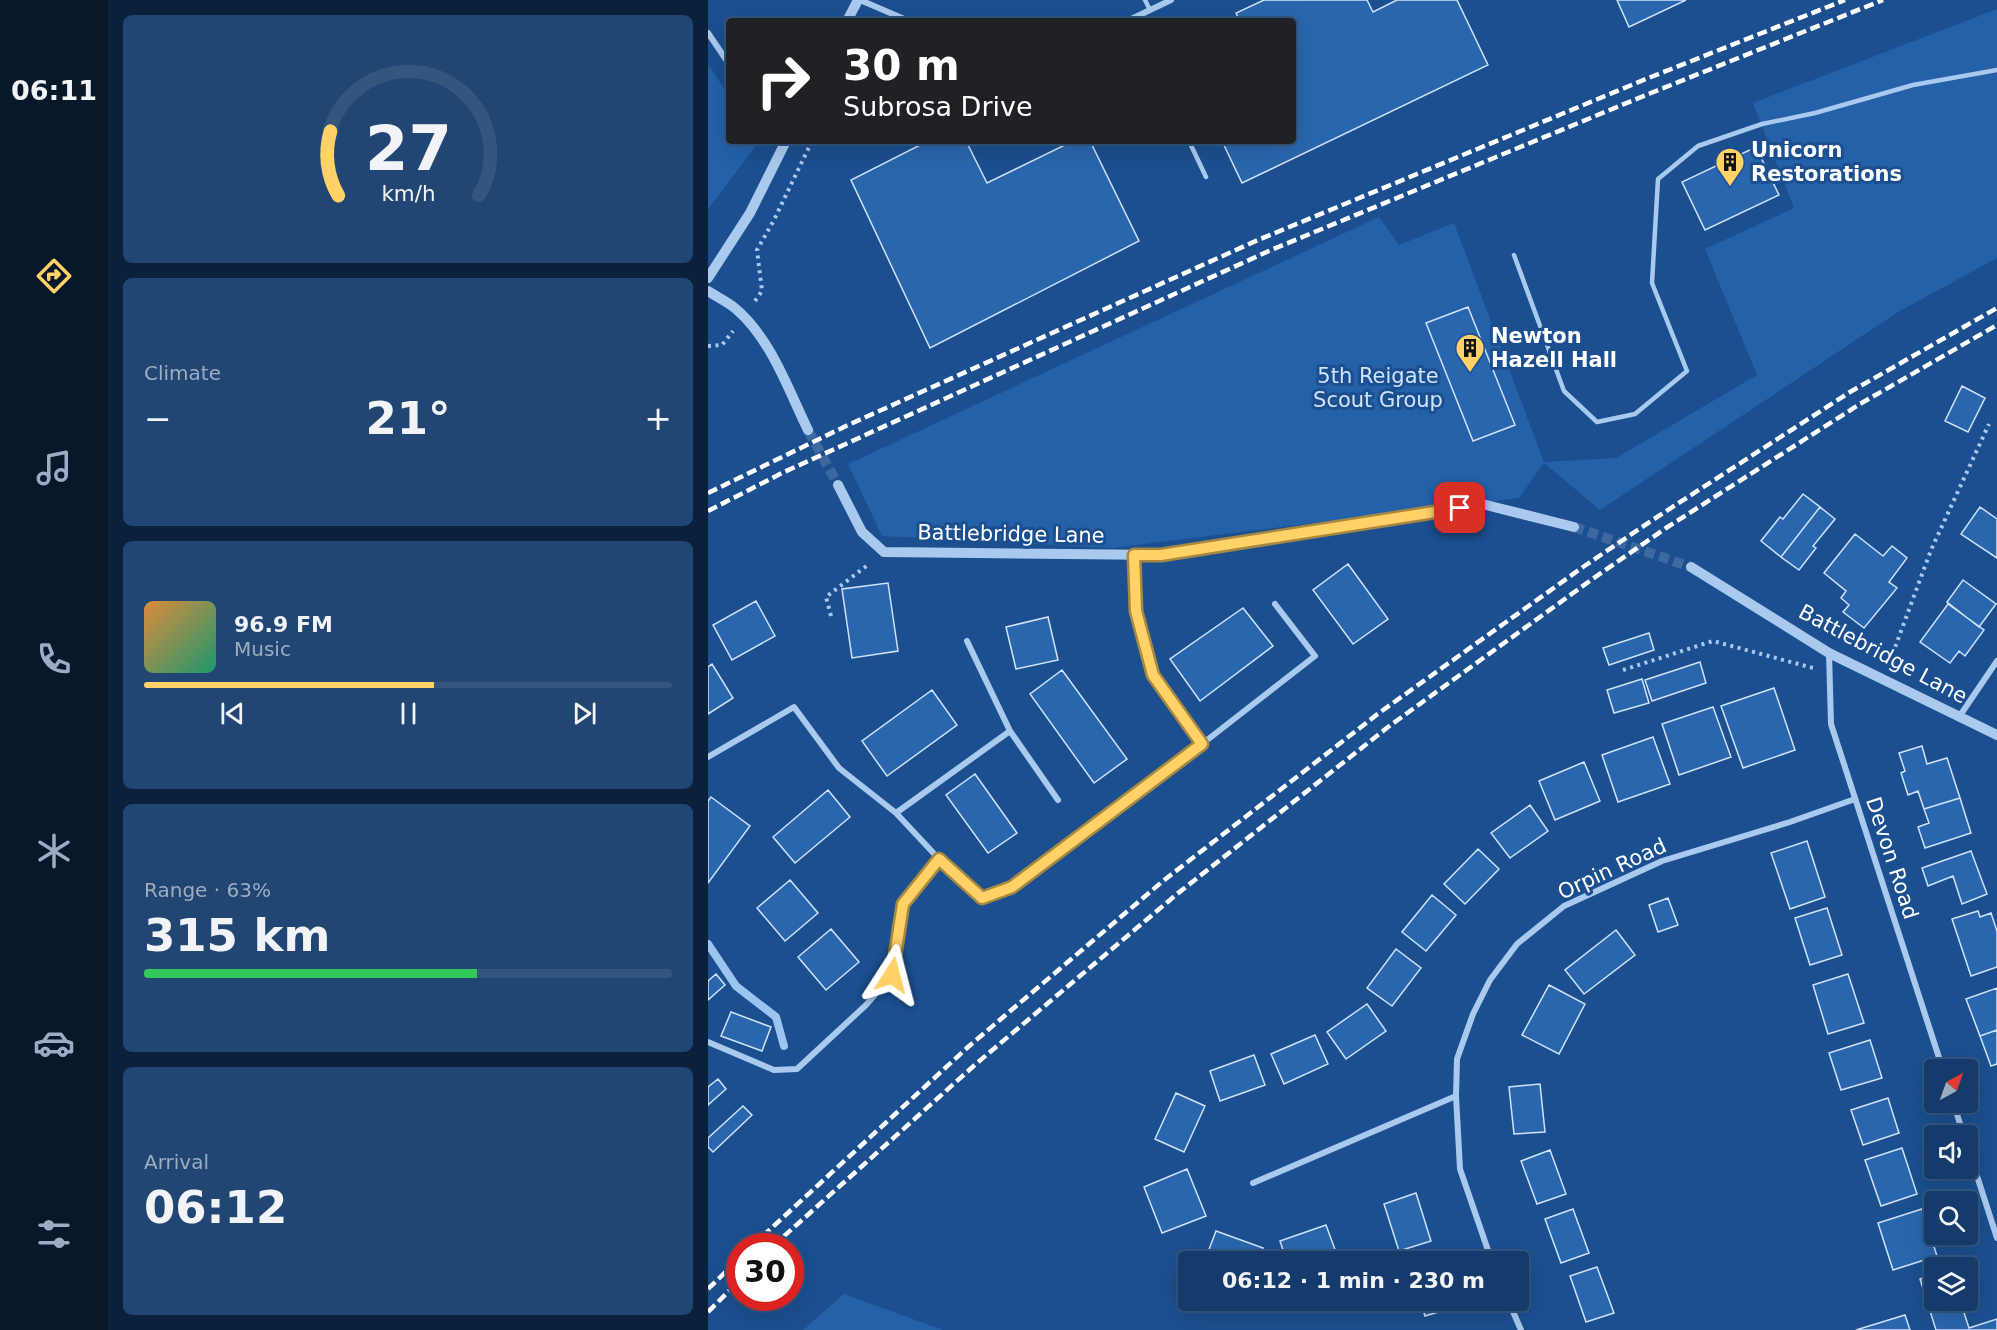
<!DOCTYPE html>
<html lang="en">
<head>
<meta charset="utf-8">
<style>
	:root { --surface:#143b6b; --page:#214673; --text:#f1f3f6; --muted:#9dadc1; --line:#33557e; --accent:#ffd166 }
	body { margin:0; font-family:"DejaVu Sans",sans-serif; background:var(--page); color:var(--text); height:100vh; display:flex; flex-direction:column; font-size:22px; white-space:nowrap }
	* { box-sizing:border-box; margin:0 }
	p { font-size:20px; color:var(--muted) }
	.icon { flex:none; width:33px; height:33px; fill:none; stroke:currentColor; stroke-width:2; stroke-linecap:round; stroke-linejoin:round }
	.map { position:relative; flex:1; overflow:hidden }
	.details { display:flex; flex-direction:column; gap:15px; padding:15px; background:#0b203b; width:600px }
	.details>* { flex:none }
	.top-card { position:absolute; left:18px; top:18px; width:570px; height:126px; border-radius:6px; box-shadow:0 6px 24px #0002,0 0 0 2px var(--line); background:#202124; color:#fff; overflow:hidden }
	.needle { width:39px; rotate:41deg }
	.fabs { position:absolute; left:1216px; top:1059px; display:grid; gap:12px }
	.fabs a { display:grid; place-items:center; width:54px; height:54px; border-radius:6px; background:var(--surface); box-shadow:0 6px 24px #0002,0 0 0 2px var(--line); font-size:30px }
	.speed { position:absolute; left:18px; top:1233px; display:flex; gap:12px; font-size:30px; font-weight:700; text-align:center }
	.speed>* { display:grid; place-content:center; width:78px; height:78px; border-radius:50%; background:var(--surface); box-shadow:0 6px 24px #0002,0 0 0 2px var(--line); line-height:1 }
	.speed .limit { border:9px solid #d22; background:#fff; color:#111 }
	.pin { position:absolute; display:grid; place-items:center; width:51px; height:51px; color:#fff; margin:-26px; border-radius:12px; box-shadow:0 3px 9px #0006 }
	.me { position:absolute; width:66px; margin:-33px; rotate:9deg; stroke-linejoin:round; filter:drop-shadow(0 0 4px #0008) }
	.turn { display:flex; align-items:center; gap:21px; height:126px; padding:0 18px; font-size:27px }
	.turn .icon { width:78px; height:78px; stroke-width:2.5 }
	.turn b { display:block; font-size:42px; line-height:51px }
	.big { font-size:45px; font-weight:600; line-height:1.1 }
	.details .tile { flex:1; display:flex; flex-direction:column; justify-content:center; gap:9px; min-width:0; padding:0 21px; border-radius:9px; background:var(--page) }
	.details .dial { align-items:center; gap:0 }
	.dial svg { height:156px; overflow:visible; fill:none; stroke:var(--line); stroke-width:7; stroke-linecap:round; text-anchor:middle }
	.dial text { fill:var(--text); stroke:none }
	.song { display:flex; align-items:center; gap:18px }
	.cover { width:72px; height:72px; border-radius:9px; background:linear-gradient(135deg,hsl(30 70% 55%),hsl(160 70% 35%)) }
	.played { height:6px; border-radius:3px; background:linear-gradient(90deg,var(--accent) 55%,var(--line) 55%) }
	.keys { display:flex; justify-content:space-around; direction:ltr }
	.heat { display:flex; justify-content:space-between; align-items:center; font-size:33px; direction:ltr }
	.charge { height:9px; border-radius:4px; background:linear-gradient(90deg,#34c759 63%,var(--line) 0) }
	.trip { position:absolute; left:470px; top:1251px; width:351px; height:60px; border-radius:6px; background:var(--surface); box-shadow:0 6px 24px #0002,0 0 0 2px var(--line); font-weight:600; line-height:60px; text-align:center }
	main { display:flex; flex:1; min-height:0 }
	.dock { display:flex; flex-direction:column; width:108px; justify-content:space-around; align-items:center; background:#08182b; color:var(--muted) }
	.dock .icon { width:42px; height:42px }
	.dock .on { color:var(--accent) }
	.dock b { font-size:27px; color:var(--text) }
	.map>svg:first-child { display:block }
	.green { fill:#2461a8 }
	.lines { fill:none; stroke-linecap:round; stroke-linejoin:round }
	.stream { stroke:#9cc4f0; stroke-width:8 }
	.building { fill:#2a66ad; stroke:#cfe3fa; stroke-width:1.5 }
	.tertiary-tunnel { stroke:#3d69a0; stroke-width:10; stroke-dasharray:10 5; stroke-linecap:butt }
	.path { stroke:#a9c9ee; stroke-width:4; stroke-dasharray:3 4.5; stroke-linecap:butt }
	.service { stroke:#a9c9ee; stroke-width:4.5 }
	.minor { stroke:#a9c9ee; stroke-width:6 }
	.tertiary { stroke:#a9c9ee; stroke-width:10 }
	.rail { stroke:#fff; stroke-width:4.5; stroke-dasharray:10 4.5; stroke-linecap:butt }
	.route-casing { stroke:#a68842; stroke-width:15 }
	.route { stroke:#ffd166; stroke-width:10 }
	.labels { text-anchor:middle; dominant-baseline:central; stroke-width:6; stroke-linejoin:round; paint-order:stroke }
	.poi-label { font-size:21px; font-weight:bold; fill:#fff; stroke:#1b4f8f; text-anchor:start }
	.park-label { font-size:21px; fill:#cfe3fa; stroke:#1b4f8f }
	.street-label { font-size:21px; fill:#fff; stroke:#1b4f8f }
</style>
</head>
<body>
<main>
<nav class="dock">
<b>06:11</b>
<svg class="icon on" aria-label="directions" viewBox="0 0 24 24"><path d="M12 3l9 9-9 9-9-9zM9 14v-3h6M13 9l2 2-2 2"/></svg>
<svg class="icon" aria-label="music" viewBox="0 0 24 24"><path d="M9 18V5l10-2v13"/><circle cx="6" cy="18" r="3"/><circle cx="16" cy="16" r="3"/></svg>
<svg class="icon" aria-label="phone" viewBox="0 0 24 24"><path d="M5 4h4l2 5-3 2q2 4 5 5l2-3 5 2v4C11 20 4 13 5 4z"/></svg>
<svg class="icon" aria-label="climate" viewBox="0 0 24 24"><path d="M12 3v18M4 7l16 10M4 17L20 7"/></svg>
<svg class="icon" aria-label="car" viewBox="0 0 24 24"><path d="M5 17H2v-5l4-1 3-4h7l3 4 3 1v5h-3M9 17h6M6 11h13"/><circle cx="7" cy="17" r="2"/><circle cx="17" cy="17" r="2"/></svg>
<svg class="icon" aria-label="filters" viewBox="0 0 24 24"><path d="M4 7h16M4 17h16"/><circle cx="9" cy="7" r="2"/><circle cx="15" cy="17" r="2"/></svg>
</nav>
<section class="details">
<div class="tile dial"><svg viewBox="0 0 100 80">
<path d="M14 69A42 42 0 1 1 86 69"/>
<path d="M14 69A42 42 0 0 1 10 36" stroke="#ffd166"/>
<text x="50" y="56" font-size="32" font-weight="700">27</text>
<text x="50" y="72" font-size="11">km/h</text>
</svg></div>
<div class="tile"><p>Climate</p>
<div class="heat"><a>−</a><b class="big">21°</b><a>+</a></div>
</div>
<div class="tile">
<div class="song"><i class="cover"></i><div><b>96.9 FM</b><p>Music</p></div></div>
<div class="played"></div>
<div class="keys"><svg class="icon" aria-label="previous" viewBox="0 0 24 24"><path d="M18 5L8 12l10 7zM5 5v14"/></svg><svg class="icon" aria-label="pause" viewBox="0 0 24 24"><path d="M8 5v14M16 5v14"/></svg><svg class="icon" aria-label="next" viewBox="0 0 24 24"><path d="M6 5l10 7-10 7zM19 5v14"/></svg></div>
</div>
<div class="tile"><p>Range · 63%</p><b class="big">315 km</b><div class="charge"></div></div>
<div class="tile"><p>Arrival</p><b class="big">06:12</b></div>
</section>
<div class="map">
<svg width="1289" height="1330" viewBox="0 0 1289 1330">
	<rect width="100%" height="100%" fill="#1b4f8f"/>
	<path class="green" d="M1289,9v249l-99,54 -298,198 -56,-47 -25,35 -407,50 -230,-12 -34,-72 531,-247 20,28 55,-22 90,239 72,-4 141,-83 -52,-126 89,-41 -41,-105z
		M0,64l21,32v45l30,1 -51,67z
		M136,1294l99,36h-140z"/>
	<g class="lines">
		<path class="stream" d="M0,944l28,42 40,31 8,29"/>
	</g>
	<path class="building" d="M556,0h103l6,12 24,-12h60l31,65 -246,118 -20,-42h71v-120h-53l-4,-8z
		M909,0h69l-57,27z
		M220,141h38l21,42 86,-42h17l49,100 -209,107 -79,-168z
		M1048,147l23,48 -74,35 -23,-48z
		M760,307l47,118 -42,16 -47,-118z
		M1254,386l23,12 -17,34 -23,-11z
		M1095,494l17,13 -39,50 -20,-16 19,-24 3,2z
		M1112,507l15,12 -22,27 3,2 -17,22 -18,-13z
		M1272,507l17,12v39l-36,-24z
		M1147,534l28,22 9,-10 15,12 -18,24 8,6 -33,40 -21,-16 6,-7 -8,-7 5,-7 -22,-18z
		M640,564l40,55 -35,25 -40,-54z
		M1255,580l33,24 -17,23 -32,-25z
		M180,583l10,68 -46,7 -10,-69z
		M48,601l19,35 -43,24 -19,-35z
		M1240,604l36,26 -19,26 -6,-5 -9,12 -30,-21z
		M535,608l30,38 -73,55 -30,-42z
		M340,617l10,43 -42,9 -10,-42z
		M941,633l5,17 -45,15 -6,-17z
		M992,662l6,21 -54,18 -7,-21z
		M4,664l21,34 -25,16v-47z
		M354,670l65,89 -33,24 -64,-89z
		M934,679l7,24 -35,10 -7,-23z
		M1066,688l21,62 -52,18 -22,-62z
		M224,690l25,35 -70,51 -25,-35z
		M1005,707l18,50 -52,18 -17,-51z
		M945,737l17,47 -52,18 -16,-47z
		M1214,746l5,18 20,-6 13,40 -36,11 -6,-18 -10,4 -7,-22 4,-2 -6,-18z
		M876,762l16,39 -45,19 -16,-39z
		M267,774l42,59 -29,20 -42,-58z
		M120,790l22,27 -55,46 -22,-26z
		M3,797l39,29 -42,57v-82z
		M1252,798l11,35 -46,15 -7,-21 11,-4 -5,-14z
		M822,805l18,26 -38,27 -19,-25z
		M1099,841l18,56 -35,12 -19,-56z
		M770,849l21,20 -34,35 -21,-20z
		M1263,851l16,43 -25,10 -9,-28 -25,10 -6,-18z
		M82,880l28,33 -33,28 -28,-33z
		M724,895l24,20 -30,36 -24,-19z
		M960,898l10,27 -20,7 -9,-27z
		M1119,908l15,47 -32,10 -15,-47z
		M1270,911l2,6 11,-4 6,18v36l-26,9 -19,-57z
		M123,929l28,33 -33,28 -28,-33z
		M908,930l19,25 -51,39 -19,-24z
		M688,949l25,19 -29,38 -25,-18z
		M8,974l9,11 -17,15v-19z
		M1140,974l16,49 -36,11 -15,-49z
		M841,985l36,19 -26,50 -37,-19z
		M1289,988v42l-17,6 -14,-37z
		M659,1004l19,27 -40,28 -19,-27z
		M23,1012l40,15 -9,24 -41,-15z
		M1289,1030v34l-6,2 -11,-30z
		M607,1035l13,29 -44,20 -13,-30z
		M1162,1040l12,38 -41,12 -12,-37z
		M546,1055l11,30 -45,16 -10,-30z
		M10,1079l8,10 -18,16v-18z
		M832,1084l5,48 -31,2 -5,-47z
		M468,1093l29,13 -21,46 -29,-13z
		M1180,1098l11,35 -36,12 -12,-35z
		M35,1106l9,9 -39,37 -5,-5v-9z
		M1194,1148l15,46 -36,12 -16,-46z
		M842,1150l16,44 -29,10 -16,-43z
		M479,1169l19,47 -44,17 -18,-46z
		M708,1193l15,48 -32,10 -15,-47z
		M865,1209l16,44 -28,10 -16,-44z
		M1214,1209l15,47 -44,14 -15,-47z
		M618,1225l11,30 -19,7h-31l-7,-21z
		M508,1231l47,17 -5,14 -53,-2z
		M889,1267l17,46 -28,9 -16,-46z
		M1227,1274v26h25l9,28 28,-9v11h-61l-16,-51z
		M712,1300h33l2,7 -30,9z
		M1197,1315l5,15h-54z"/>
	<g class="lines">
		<path class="tertiary-tunnel" d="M100,430l30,55
			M866,527l117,40"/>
		<path class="path" d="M47,301l7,-10 -5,-41 17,-30 38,-79
			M0,346l14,-1 11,-14
			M123,616l-5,-19 43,-33
			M1182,661l41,-111 58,-126
			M915,670l90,-29 100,27"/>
		<path class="service" d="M437,0l5,10
			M481,141l17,36
			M806,255l50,136 33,31 38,-8 52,-43 -35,-88 6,-104 40,-33 64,-22 53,-11 98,-28 84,-15"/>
		<path class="minor" d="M152,0l49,21
			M419,21l44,-21
			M0,33l21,31
			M259,641l43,90 48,69
			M1121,653l2,71 112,346
			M1251,717l38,-56
			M494,744l113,-88 -40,-52
			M0,757l86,-50 45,61 57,45 43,46 43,39 30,-11 190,-143 -49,-69 -17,-64 -2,-56
			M188,813l114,-82
			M0,1042l66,28 23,-1 69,-64 26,-30 11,-71 36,-45
			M1245,1102l11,34
			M1260,1148l29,90
			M545,1183l203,-87
			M784,1262l-32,-93 -4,-73 1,-37 16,-45 17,-34 27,-36 47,-38 98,-45 128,-39 65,-23
			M800,1300l13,30"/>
		<path class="tertiary" d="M139,21l11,-21
			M0,278l42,-65 36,-72
			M0,291c9,6 20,11 28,18 35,30 52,80 72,121
			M130,485l24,47 22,20 277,3 321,-51 92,23
			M983,567l138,86 168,82"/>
		<path class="rail" d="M0,493l138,-67 412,-186 388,-161 199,-79
			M0,511l74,-38 489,-223 380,-157 232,-93
			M44,1246l216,-199 195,-166 216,-168 204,-146 71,-48 196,-127 147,-84
			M65,1246l204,-183 200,-169 211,-167 203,-147 75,-52 194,-124 137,-79
			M0,1289l32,-31
			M0,1312l32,-32"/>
	</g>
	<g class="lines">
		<g class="route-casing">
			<path id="route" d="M184,975l11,-71 36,-45 43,39 30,-11 190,-143 -49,-69 -17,-64 -2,-56h27l299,-47"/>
		</g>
		<use href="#route" class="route"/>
	</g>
	<defs>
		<g id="building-pin" transform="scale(1.5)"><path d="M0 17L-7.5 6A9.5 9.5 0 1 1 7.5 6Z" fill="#ffd166" stroke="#1b4f8f"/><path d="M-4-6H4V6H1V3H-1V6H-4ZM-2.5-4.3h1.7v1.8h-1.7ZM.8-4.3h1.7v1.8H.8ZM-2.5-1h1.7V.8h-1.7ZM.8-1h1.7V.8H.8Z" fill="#111"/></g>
	</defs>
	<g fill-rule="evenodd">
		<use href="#building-pin" x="1022" y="162"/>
		<use href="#building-pin" x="762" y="348"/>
	</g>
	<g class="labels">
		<g class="poi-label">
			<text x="1043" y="150">Unicorn<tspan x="1043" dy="24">Restorations</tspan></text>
			<text x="783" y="336">Newton<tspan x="783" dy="24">Hazell Hall</tspan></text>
		</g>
		<g class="park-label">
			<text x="670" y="376">5th Reigate<tspan x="670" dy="24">Scout Group</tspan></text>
		</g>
		<g class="street-label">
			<text transform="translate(303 534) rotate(1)">Battlebridge Lane</text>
			<text transform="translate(1175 654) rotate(28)">Battlebridge Lane</text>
			<text transform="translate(1184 858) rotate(72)">Devon Road</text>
			<text transform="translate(904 869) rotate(-25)">Orpin Road</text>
		</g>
	</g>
</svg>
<div class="fabs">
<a><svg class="needle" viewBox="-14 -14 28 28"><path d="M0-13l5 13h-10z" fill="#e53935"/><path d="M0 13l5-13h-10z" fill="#9dadc1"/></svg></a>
<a><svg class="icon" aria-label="sound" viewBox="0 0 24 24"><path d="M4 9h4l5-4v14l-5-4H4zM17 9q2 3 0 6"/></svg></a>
<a><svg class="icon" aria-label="search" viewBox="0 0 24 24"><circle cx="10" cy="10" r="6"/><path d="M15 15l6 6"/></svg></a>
<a><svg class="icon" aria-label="layers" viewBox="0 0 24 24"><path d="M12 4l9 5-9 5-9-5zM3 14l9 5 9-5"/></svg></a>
</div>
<div class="speed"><div class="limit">30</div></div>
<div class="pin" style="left:752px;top:508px;background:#d93025"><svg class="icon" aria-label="arrive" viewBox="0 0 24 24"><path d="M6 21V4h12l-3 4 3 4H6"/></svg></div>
<svg class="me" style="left:184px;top:975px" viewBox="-20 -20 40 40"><path d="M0-17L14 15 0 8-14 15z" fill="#ffd166" stroke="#fff" stroke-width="4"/></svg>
<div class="trip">06:12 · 1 min · 230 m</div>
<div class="top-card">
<div class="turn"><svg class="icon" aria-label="right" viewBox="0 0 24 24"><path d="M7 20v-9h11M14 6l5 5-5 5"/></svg><div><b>30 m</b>Subrosa Drive</div></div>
</div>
</div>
</main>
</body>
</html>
